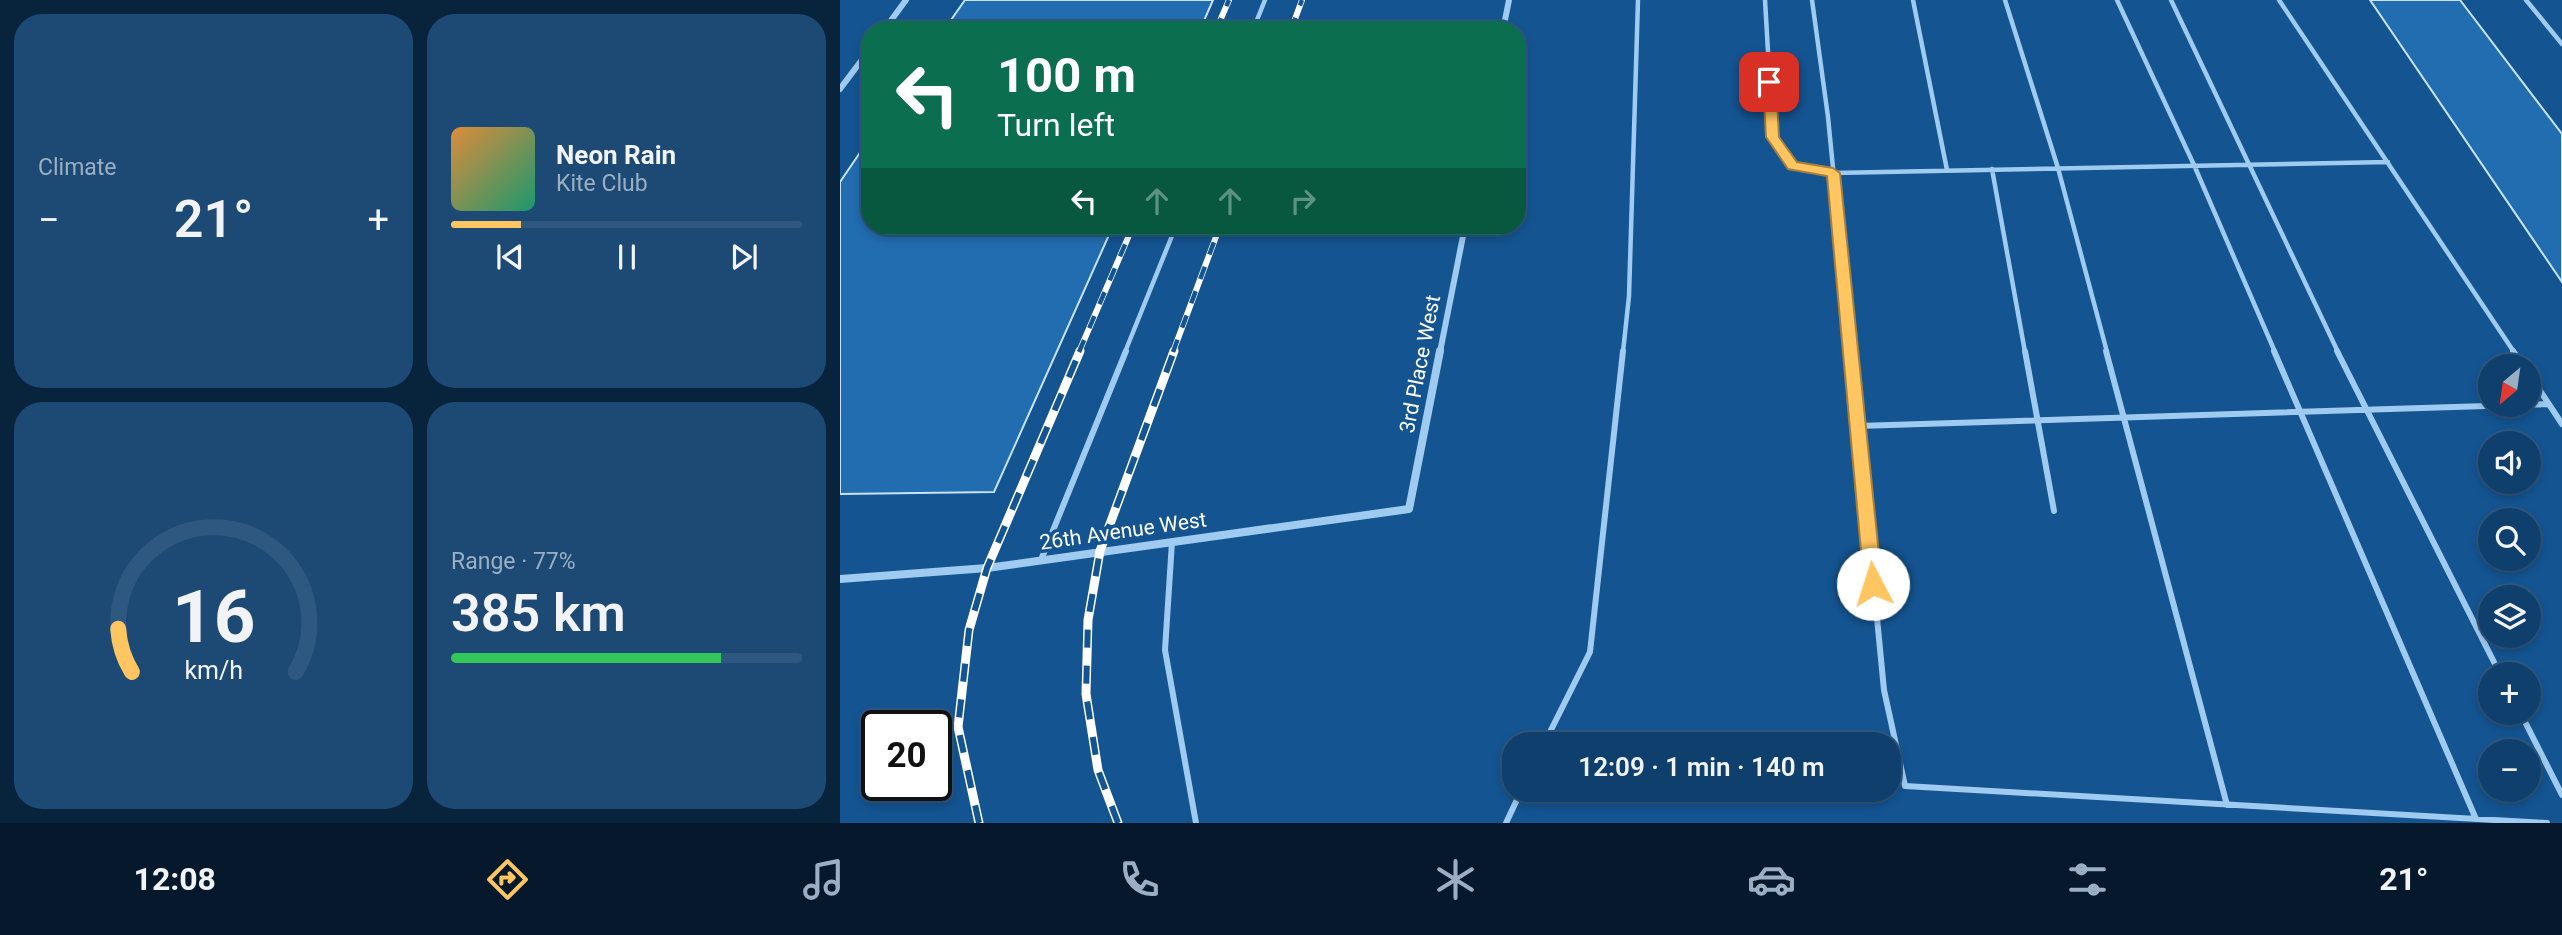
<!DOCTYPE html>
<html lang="en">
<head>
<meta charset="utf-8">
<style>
	:root { --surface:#0f3f6d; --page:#1d4a75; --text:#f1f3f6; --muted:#9bafc2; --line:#2f5880; --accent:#ffc561 }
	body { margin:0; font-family:Roboto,sans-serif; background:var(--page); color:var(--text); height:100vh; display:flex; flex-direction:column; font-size:26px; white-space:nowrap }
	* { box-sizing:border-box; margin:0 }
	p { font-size:23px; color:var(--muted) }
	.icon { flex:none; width:38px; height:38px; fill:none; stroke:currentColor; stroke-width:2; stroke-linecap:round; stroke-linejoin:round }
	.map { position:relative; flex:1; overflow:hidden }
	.panel { display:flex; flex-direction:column; gap:14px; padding:14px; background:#08233c; width:840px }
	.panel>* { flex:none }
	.banner { position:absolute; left:21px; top:21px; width:665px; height:214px; border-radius:28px; box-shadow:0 4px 10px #0003,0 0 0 2px var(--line); background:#0b6e4f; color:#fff; overflow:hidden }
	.needle { width:46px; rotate:209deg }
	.tools { position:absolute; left:1638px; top:354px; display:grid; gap:14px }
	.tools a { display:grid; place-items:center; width:63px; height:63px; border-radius:50%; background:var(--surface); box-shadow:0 4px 10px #0003,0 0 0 2px var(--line); font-size:35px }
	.speed { position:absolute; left:21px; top:710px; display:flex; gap:14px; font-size:35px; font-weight:700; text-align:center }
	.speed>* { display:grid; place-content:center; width:91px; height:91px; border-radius:50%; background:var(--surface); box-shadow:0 4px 10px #0003,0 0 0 2px var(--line); line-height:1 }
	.speed .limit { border:4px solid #111; border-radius:10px; background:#fff; color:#111 }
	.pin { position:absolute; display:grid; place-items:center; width:60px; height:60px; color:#fff; margin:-30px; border-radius:14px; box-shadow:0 4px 10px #0006 }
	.me { position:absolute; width:77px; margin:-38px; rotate:355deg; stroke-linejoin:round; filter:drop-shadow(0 0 5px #0008) }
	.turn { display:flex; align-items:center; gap:24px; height:147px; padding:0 21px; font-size:32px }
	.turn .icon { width:91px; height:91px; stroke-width:2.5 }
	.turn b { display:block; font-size:49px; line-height:60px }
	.lanes { display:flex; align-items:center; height:66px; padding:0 21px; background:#0003; justify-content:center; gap:35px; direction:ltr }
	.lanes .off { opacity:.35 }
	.big { font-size:52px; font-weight:600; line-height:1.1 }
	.panel .card { flex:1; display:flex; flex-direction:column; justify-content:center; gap:10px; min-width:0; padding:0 24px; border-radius:28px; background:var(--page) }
	.panel .dial { align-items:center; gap:0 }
	.dial svg { height:182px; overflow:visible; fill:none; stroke:var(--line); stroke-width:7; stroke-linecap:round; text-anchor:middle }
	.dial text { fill:var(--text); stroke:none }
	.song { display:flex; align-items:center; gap:21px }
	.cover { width:84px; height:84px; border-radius:10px; background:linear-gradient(135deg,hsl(30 70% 55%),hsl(160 70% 35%)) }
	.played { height:7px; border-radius:4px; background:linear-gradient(90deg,var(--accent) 20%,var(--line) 20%) }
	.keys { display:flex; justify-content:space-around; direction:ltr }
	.heat { display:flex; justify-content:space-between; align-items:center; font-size:38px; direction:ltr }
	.charge { height:10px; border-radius:5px; background:linear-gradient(90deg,#34c759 77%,var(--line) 0) }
	.panel .tiles { flex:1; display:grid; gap:14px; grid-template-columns:repeat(2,1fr) }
	.trip { position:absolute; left:662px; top:732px; width:399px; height:70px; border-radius:28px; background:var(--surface); box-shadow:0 4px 10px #0003,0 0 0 2px var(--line); font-weight:600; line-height:70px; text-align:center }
	.menu { display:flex; height:112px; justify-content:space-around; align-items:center; background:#06192c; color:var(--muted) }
	.menu .icon { width:49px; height:49px }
	.menu .current { color:var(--accent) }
	.menu b { font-size:32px; color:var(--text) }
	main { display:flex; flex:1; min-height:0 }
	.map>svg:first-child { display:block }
	.building { fill:#226cb0; stroke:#c7e3fc; stroke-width:2 }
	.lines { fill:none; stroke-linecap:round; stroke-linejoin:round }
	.lane-far1 { stroke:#a0cbf1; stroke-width:4.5 }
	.lane { stroke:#a0cbf1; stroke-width:6 }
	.street-far1 { stroke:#a0cbf1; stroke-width:6 }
	.street { stroke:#a0cbf1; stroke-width:8 }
	.rail-far1-casing { stroke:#fff; stroke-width:6 }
	.rail-casing { stroke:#fff; stroke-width:9 }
	.rail-far1 { stroke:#145491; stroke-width:4.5; stroke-dasharray:13; stroke-linecap:butt }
	.rail { stroke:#145491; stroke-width:6; stroke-dasharray:18; stroke-linecap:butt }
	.route { fill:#ffc561; stroke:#a6803f; stroke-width:2 }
	.labels { text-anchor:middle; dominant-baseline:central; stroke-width:7; stroke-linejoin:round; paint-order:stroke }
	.street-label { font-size:21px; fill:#fff; stroke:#145491 }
</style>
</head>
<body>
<main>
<section class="panel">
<div class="tiles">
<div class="card"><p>Climate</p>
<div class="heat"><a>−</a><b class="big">21°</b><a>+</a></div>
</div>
<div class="card">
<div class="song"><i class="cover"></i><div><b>Neon Rain</b><p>Kite Club</p></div></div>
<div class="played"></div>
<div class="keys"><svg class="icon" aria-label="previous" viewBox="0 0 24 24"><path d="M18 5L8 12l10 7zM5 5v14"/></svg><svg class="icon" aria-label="pause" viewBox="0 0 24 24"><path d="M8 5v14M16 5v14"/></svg><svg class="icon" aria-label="next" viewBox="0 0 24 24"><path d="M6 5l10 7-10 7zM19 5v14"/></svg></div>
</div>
<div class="card dial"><svg viewBox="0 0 100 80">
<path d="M14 69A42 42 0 1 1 86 69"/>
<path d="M14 69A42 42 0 0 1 8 50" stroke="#ffc561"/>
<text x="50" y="56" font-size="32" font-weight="700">16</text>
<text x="50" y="72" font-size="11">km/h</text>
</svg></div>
<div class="card"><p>Range · 77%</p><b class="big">385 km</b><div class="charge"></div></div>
</div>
</section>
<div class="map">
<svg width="1722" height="823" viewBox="0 0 1722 823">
	<rect width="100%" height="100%" fill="#145491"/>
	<path class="building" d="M125,0h248l-13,30h-256z
		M1530,0h90l102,134v148z
		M30,138v88h243l-119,266 -154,2v-312z"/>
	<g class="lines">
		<path class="lane-far1" d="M925,0l8,137 20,28 40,8 555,-11
			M972,0l16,117 23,235
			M1073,0l34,170
			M1165,0l53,168 49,184
			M1277,0l77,165 81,187
			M1331,0l167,352
			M1439,0l235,352
			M1686,0l36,44
			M413,30l12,-30
			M1152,169l33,183
			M285,352l51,-126
			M783,352l6,-56 9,-296"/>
		<path class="lane" d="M1011,351l33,339 21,96 642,37
			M1185,351l29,160
			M1266,351l121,454
			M1434,351l202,468
			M1497,351l163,323
			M1673,351l10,15
			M1689,374l33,50
			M1018,426l690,-22
			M332,542l-7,108 31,173
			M201,560l85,-209
			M1680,712l42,83
			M704,744l46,-92 33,-301
			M666,823l16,-34"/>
		<path class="street-far1" d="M44,30l22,-30
			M663,30l6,-30
			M0,89l30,-40
			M600,352l25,-126"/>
		<path class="street" d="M0,579l147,-11 422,-59 31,-158"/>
		<g class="rail-far1-casing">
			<path id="rail-far1" d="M376,30l13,-30
				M451,30l11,-30
				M239,352l54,-126
				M333,352l47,-126"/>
		</g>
		<g class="rail-casing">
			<path id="rail" d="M139,823l-21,-96 11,-97 18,-62 93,-217
				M278,823l-20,-53 -12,-76 2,-74 12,-69 74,-200"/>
		</g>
		<use href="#rail-far1" class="rail-far1"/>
		<use href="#rail" class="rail"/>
	</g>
	<path class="route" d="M929,78l7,4 3,55 18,25 36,6 7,5 42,411 -2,6 -7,3 -6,-3 -3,-6 -37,-408 -39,-7 -22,-32 -3,-55z"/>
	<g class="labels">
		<g class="street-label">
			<text transform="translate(580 364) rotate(-79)">3rd Place West</text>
			<text transform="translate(283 531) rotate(-8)">26th Avenue West</text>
		</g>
	</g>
</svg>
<div class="tools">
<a><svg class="needle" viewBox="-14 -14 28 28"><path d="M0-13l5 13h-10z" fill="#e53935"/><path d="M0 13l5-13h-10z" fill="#9bafc2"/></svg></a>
<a><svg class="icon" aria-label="sound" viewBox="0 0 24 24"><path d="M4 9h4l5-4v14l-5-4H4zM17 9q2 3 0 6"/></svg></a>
<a><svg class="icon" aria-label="search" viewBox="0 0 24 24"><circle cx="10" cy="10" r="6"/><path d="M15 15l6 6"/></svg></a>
<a><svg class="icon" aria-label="layers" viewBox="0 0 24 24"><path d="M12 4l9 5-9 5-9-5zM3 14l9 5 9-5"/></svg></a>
<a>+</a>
<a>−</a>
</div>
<div class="speed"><div class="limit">20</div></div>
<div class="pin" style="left:929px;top:82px;background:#d93025"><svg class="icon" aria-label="arrive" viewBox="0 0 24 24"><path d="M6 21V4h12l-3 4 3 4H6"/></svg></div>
<svg class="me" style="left:1033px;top:584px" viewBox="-20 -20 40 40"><circle r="19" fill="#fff"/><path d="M0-13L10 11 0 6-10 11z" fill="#ffc561"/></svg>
<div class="trip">12:09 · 1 min · 140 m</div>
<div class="banner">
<div class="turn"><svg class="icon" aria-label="left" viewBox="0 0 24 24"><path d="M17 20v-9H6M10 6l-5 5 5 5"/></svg><div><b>100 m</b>Turn left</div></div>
<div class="lanes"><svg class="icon" aria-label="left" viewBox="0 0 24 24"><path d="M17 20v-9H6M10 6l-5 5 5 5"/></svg><svg class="icon off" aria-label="ahead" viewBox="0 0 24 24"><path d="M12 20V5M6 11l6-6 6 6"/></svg><svg class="icon off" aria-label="ahead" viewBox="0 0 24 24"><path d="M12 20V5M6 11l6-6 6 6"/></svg><svg class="icon off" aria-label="right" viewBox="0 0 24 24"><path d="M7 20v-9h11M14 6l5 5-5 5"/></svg></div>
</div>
</div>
</main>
<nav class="menu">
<b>12:08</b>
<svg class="icon current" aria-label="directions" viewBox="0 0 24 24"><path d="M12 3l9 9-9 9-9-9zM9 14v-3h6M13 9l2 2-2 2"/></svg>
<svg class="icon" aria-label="music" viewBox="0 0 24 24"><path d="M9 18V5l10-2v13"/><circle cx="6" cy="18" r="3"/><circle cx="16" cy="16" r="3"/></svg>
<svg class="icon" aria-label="phone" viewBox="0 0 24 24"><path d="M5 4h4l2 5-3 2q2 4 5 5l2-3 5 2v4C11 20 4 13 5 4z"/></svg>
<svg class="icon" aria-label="climate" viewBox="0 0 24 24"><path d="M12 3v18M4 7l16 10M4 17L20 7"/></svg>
<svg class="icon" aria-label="car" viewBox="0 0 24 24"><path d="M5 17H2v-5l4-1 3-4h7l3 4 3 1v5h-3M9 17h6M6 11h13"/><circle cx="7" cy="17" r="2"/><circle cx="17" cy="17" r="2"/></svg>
<svg class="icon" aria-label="filters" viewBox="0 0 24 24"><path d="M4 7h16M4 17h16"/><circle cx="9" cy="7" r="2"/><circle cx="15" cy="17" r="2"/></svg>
<b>21°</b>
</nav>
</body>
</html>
